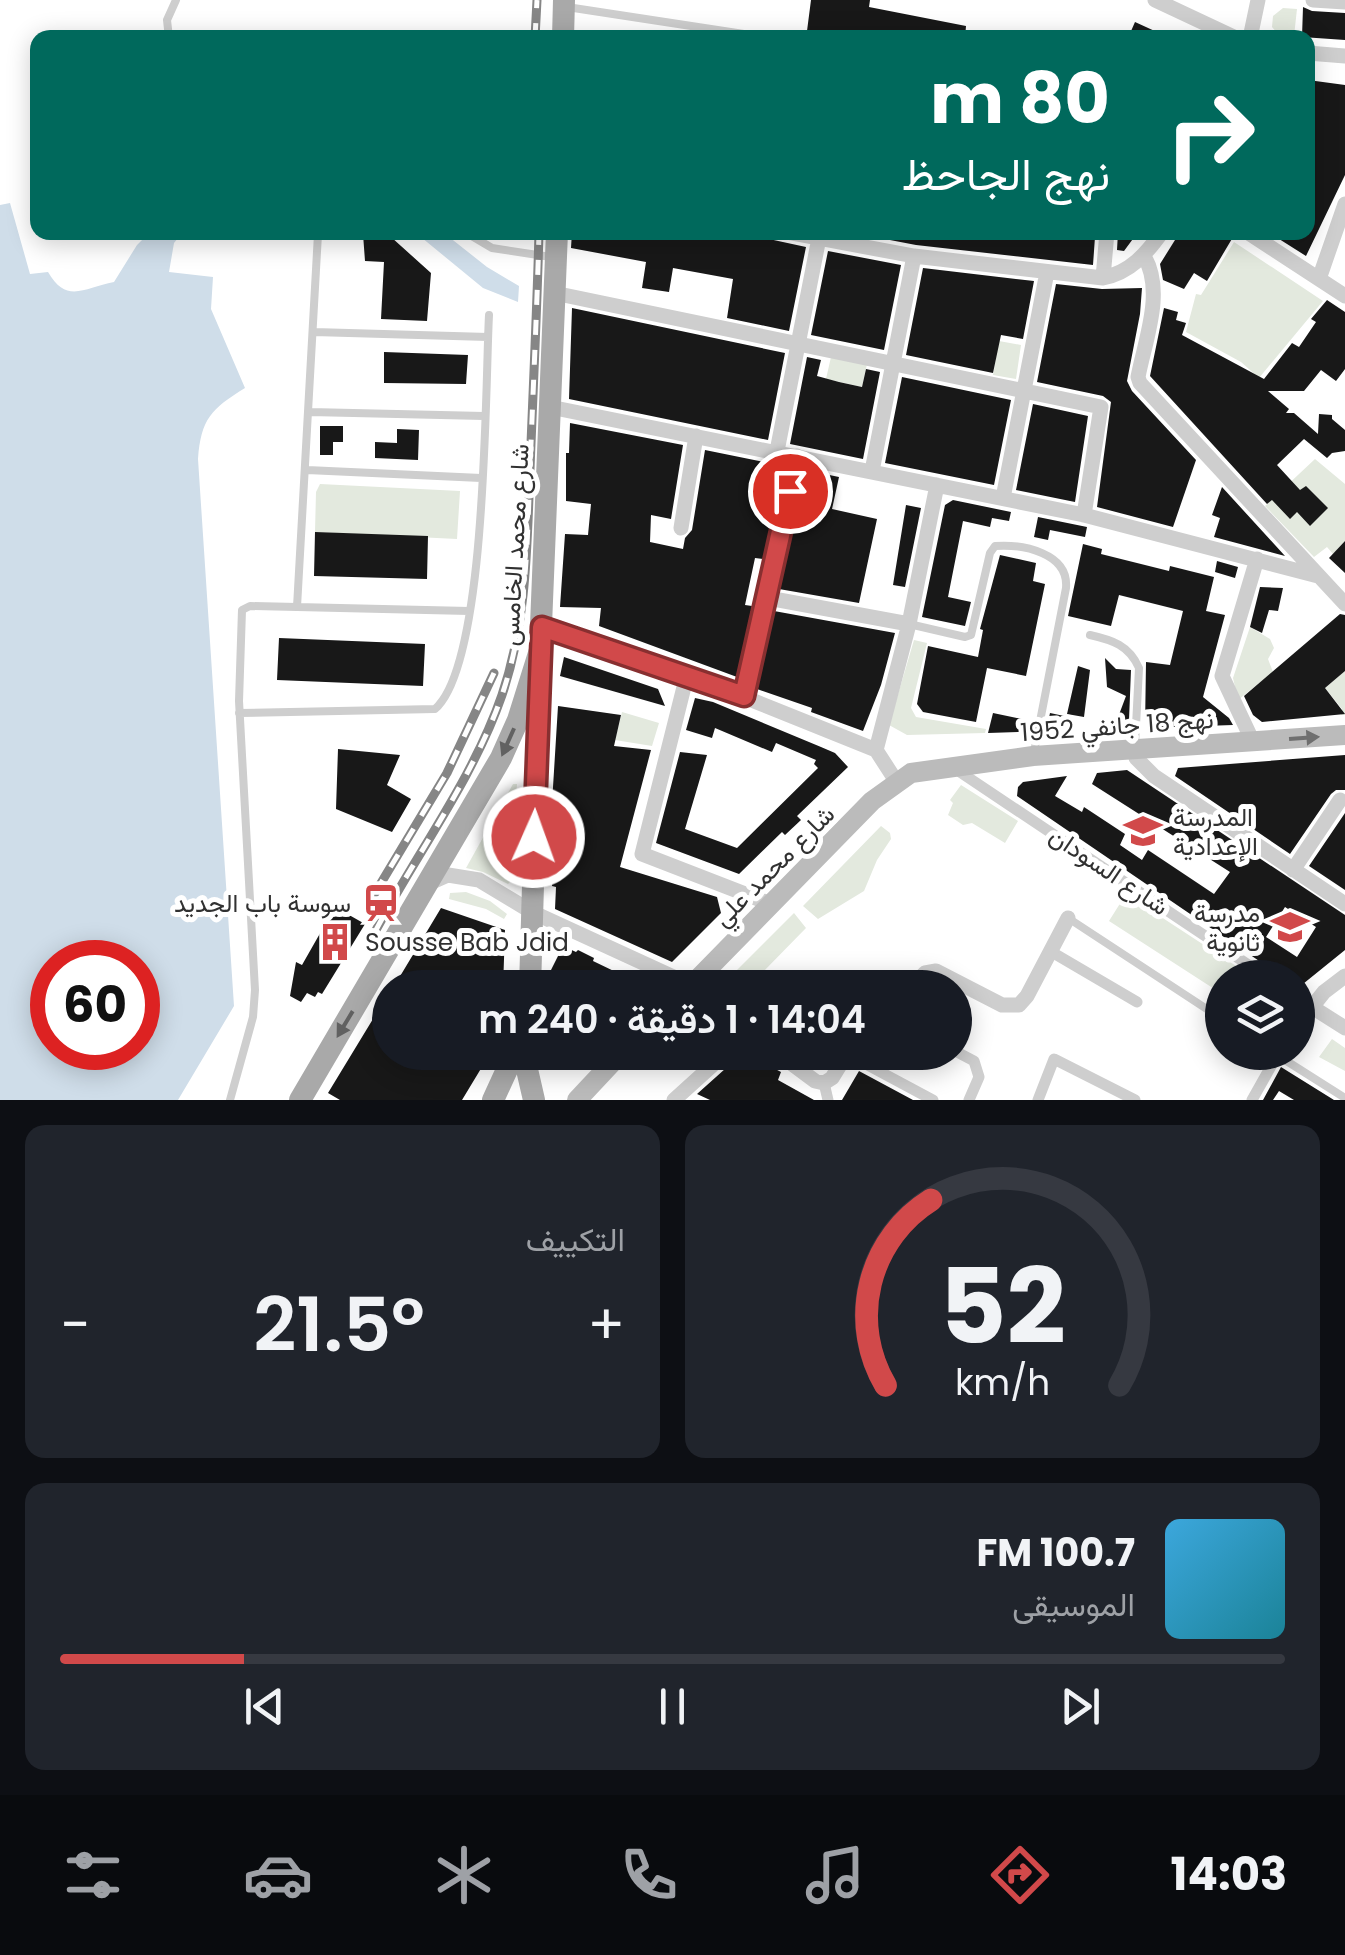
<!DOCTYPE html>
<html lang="ar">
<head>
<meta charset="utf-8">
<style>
	:root { --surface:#171b24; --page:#20242c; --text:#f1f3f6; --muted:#9ea1a6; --line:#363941; --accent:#d1494a }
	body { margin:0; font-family:Poppins,Vazirmatn,sans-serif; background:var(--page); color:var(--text); direction:rtl; height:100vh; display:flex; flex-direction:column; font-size:38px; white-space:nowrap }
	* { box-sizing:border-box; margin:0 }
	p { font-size:32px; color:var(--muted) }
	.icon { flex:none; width:55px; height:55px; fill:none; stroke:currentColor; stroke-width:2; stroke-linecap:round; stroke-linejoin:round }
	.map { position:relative; height:1100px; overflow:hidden; direction:ltr }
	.panel { display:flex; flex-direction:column; gap:25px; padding:25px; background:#0d0f14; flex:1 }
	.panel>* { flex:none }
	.banner { position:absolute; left:30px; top:30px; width:1285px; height:210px; border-radius:20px; box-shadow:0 5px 25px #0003; direction:rtl; background:#00695c; color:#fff; overflow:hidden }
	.controls { position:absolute; left:1205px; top:960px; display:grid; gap:20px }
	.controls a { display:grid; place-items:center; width:110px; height:110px; border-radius:50%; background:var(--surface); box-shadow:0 5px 25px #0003; font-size:50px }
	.speed { position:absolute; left:30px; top:940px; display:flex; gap:20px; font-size:50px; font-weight:700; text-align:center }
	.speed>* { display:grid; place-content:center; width:130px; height:130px; border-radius:50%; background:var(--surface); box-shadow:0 5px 25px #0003; line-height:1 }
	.speed .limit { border:15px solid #d22; background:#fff; color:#111 }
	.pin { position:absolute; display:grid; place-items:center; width:85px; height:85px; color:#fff; margin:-42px; border:5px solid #fff; border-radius:50%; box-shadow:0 2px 10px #0007 }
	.me { position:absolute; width:110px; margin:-55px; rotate:2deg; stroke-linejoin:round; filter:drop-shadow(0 0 8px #0008) }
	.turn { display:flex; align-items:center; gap:35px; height:210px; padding:0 40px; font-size:45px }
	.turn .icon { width:130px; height:130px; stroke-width:2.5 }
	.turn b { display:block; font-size:70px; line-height:85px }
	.big { font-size:75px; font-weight:600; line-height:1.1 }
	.panel .card { flex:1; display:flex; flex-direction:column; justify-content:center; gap:15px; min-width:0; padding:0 35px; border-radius:20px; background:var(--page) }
	.panel .dial { align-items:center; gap:0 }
	.dial svg { height:260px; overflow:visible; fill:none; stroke:var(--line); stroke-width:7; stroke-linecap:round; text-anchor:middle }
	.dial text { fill:var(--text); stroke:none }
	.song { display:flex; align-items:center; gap:30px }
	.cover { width:120px; height:120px; border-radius:15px; background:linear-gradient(135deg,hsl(200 70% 55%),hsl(190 70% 35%)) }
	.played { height:10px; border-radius:5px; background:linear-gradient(90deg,var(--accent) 15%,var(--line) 15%) }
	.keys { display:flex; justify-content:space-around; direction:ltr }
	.heat { display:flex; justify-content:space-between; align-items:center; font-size:55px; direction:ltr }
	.panel .tiles { flex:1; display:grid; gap:25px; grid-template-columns:1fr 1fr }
	.card:last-child { grid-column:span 2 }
	.trip { position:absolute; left:372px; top:970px; width:600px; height:100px; border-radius:50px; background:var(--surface); box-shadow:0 5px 25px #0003; font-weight:600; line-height:100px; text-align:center; direction:rtl }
	.tabs { display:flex; height:160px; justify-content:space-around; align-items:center; background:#090b0e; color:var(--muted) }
	.tabs .icon { width:70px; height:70px }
	.tabs .selected { color:var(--accent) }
	.tabs b { font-size:45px; color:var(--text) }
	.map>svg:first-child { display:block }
	.green { fill:#e3e9de }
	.water { fill:#cfdde9; fill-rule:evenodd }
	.building { fill:#181818; fill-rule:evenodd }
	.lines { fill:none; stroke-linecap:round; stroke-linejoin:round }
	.service { stroke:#cecece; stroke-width:8 }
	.pedestrian { stroke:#cecece; stroke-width:11 }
	.minor { stroke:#cecece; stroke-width:15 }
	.secondary { stroke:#bbb; stroke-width:20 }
	.primary { stroke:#a9a9a9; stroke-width:22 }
	.rail-casing { stroke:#868686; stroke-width:9 }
	.rail { stroke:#fff; stroke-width:5; stroke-dasharray:15; stroke-linecap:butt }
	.oneway { fill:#6f6f6f }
	.oneway2 { fill:#616161 }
	.route-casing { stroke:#882f30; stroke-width:25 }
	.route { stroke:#d1494a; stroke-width:18 }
	.labels { text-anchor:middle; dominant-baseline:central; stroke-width:10; stroke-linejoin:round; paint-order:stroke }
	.street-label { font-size:25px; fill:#313131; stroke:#fff }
	.poi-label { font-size:25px; fill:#313131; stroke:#fff; text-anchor:start }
</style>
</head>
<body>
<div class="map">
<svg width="1345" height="1100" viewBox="0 0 1345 1100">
	<rect width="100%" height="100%" fill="#fff"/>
	<path class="green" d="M1283,8l14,1 -3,27 -16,-2 -6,-7 1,-11z
		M1234,242l89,59 -64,77 -18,-16 -55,-30 10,-38 5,1z
		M999,341l22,4 -5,34 -23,-4z
		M831,357l36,7 -5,23 -36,-8z
		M1315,459l30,25v57l-12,13 -6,-7 -13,10 -49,-51z
		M320,484l140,7 -3,48 -142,-7 1,-40z
		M1250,627l20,12 4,9 -6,11 5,13 -35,28 -5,-22z
		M914,640l13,3 -16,65 5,9 70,12 -1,4 -78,2 -18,-10z
		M1345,671v44h-4l1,-6 -17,-21z
		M622,712l37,11 -7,23 -37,-6z
		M513,784h4l-7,98 -2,2 -25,-12 -17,-4z
		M961,785l57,36 -13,22 -33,-20 -9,2 -15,-10 5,-12 -3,-3z
		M881,826l9,7 1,6 -14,21 -13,31 -46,28 -15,-13z
		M466,892l24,9 17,13 -3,5 -18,-10 -37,-10 1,-6z
		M1126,894l127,83 -31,1v16l-113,-73z
		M794,913l12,15 -46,47 -23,-5z
		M1332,1039l13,9v23l-26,-14z"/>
	<path class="water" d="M10,203l20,71 18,-2c19,33 37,15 66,10l23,-37 12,-12h33l-8,10 -5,29 44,5 -2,32 34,79c-34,21 -44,31 -47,71l36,547 -56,94h-178v-895zM138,962v86h-86v-86z
		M416,233h28l43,34 32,19 -1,16 -35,-14z"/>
	<path class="building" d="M811,0h59l-1,7 97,19 -1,12h-120l-38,-7z
		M1303,7l9,4 33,2v27l-43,-3z
		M1135,22l35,16h-42z
		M1308,80l37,5v90l-39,81 -38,-24h40z
		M572,232h164l70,15 -17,84 -62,-13 6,-39 -60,-11 -4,24 -27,-4 4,-26 -75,-14z
		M869,232h171l55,5 -2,28 -177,-20 -47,-9z
		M1118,232h20l-14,19 -7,-1z
		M1180,232h56l-29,49 -13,-8 -10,16 -21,-9 -3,-16z
		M363,234l28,3 40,36 -4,48 -46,-2 3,-57 -19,-1z
		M828,251l73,14 -17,85 -73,-15z
		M923,268l111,13 -11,58 -22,-4 -8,38 -87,-18z
		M1056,284l46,5 40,-1 -2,26 -13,67 5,10 64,69 -23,67 -76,-20 14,-105 -8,-6 -66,-14z
		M1327,300l18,12v57l-9,12 -15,-11 -17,21h-36l21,18 -3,4h8l24,21 1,-20 13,1v4l13,11v21l-13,2 -5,5 -23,-19 -27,26 23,25 6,-4 22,22 -18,18 -13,-14 -7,7 -18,-19 -5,4 -117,-128 14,-68 14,4 -2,8 10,3 -4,12 82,44 28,-36 7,4 17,-25 -5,-3z
		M572,308l213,45 -17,87 -199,-41z
		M384,352l84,3 -2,29 -82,-1z
		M807,357l14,3 -4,16 22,6 23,5 4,-18 14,3 -17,87 -73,-15z
		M902,377l109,23 -17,85 -109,-22z
		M1033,404l55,12 -13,86 -59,-12z
		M570,423l113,22 -12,74 -20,-4 -1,27 33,7 2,-11 7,-8 13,-80 78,16 -20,93 -8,-1 -10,47 7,1 -15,71 -138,-51 2,-18 -41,-1 5,-73 23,1 3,-31 -25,-3v-48h3z
		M320,426h23v16h-10v13h-13z
		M397,429l22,1 -1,30 -43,-2v-16l22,1z
		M805,470l34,7 -7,32 45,10 -18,84 -80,-14z
		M1222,487l63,69 -71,-19 6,-19 -8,-3z
		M953,500l58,12 -2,9 -17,-3 -2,9 -27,-6 -15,76 23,5 -6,24 -43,-9 23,-112z
		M906,505l15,3 -16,79 -12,-2z
		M1038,517l49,10 -2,10 -35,-7 -2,10 -14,-3z
		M315,532l113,4 -1,43 -113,-3z
		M1345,541v32l-16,-15z
		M1083,544l19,5 -1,5 68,17 1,-5 44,11 -8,34 19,4 -22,82 26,21 4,7 -88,3 1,-66 24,3 13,-54 -64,-16 -8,31 -43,-10z
		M1000,555l36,8 -3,18 12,3 -19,92 -39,-8 -11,54 -53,-10 -6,-8 11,-58 50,11 5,-27 -3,-1z
		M1217,561l21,6 -3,11 -20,-6z
		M1260,587l23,1 -5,23 -9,-1 -7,23 -12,-6z
		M774,611l121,22 -14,52 -18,46 -52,-19 1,-4 -55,-19z
		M1340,614l5,1v56l-20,17 20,26 -83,8 -9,-7 -9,-19z
		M279,638l146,6 -2,42 -146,-6z
		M564,657l94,32 7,17 -105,-30z
		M1105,658l11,11 15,1 -2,50h-12l9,-24 -19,-9z
		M1078,666l12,4 -6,47 -17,-3z
		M695,698l18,4 108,45 14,6 13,14 -51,49 4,4 -16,15 -3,-3 -43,42 -83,-31 24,-91 27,3 -22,74 52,19 81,-80 -4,-4 2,-4 -40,-17 -4,9 -57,-24 -3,10 -26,-8z
		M558,706l63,9 -7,31 37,4 -31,117 97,30 4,16 -49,49 -117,-53 1,-22 -4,-1 1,-33 -4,-1z
		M993,713l29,6 -3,13 -31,1z
		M1050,713l19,4 -2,13 -20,-3z
		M338,749l62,6 -13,30 24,14 -19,33 -56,-23z
		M1345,755v35h-9l-5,4 -41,60 -115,-78 3,-8z
		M1127,770l218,145v35l-47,38v-10h-14l-267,-182 1,-9 5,-5 44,-6 -12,20 27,16 2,-5 41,27 -5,11 22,15 6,-10 66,44 16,-22 -138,-88 5,-11zM1285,907l31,20 -19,30 -31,-20z
		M1345,813v77l-36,-24z
		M335,907l30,17 -43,70 -4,-2 -3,5 -8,-4 -6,9 -11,-6 6,-34 6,3z
		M441,908l64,22 -2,58h-110z
		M563,946l13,6 2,-2 16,8 -1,3 56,27h-61l-37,-18z
		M390,991v61h101l-29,48h-122l-12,-7z
		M738,1052h9l16,13 1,-2 17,9 -3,8 36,20h-104l-13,-6 38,-34z
		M1281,1067l8,5 45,28h-40l-15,-9 -6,9h-10z
		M859,1071l54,29h-71z"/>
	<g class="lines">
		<path class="service" d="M567,7l203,31
			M169,38l-2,-18 9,-20
			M465,232l27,16 59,9
			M314,332l174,5
			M310,412l174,4
			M307,470l174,8
			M297,607l21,-373
			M909,624l56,13 6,-2 19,-82 5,-7c28,-2 74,7 71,42l-32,164
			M1090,635c22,5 39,10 49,33l-4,77
			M239,713l196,-4c52,-45 50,-318 54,-394
			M1068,918l154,101
			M1277,1055l68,43
			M230,1100l23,-83 2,-27 -16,-289 3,-91 8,-4 219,5"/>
		<path class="pedestrian" d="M954,768l314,210
			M1050,951l87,51
			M1298,997l14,10 -14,20
			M955,1051l19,10 5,16 -10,23
			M847,1054l86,46
			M824,1083l4,17
			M1038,1100l16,-41 81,41
			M1252,1100l27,-48"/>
		<path class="minor" d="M1155,0l81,38
			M1313,0l32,2
			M1250,38l8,-38
			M1308,53l37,3
			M786,232l128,24 189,22c28,-6 43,-24 59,-46
			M1247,232l98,64
			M1144,256c21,35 1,84 -6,121l2,6 205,221
			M1103,278l4,-46
			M1319,279l26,-75
			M554,293l547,114 -17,108
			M550,407l534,108 234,61
			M777,451l42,-213
			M872,471l42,-215
			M1003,498l44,-226
			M681,528l15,-92
			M768,598l141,26
			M542,627l202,70 132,53 20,31
			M687,675l-45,179 129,50
			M744,697l53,-241
			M1253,742l-31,-66 35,-117
			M876,750l33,-126 28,-139
			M1135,750l1,8 18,18 191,128
			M1293,870l47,-70
			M430,883l18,-8 31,5 53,32 159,73
			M1345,976l-21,16 -12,15 33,21
			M910,988l15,-15 11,-2 66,34h17l8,-9 41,-78
			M776,1052l39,29 9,2 8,-5 16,-26
			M674,1100l53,-48"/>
		<path class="secondary" d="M689,988l183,-187 39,-28 122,-17 312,-21
			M577,1100l45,-48"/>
		<path class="primary" d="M563,38l1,-38
			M530,988l9,-309
			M523,1052l11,48
			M300,1100l201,-342 17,-38 22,-70 17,-418
			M493,1100l22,-48"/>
		<g class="rail-casing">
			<path id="rail" d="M535,38l2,-38
				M375,893l72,-120 47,-100
				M376,930c42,-79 97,-151 126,-235 25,-74 25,-149 28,-226 3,-79 7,-158 9,-237"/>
		</g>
		<use href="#rail" class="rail"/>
	</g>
	<defs><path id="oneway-solid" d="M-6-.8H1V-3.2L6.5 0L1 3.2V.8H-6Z" transform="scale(2.5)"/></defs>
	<use class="oneway" href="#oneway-solid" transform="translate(1304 738) rotate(-4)"/>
	<g class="oneway2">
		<use href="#oneway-solid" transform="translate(508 742) rotate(114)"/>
		<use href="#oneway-solid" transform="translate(345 1024) rotate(121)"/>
	</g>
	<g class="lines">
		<g class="route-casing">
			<path id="route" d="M534,837l8,-210 202,69 46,-205"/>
		</g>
		<use href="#route" class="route"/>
	</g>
	<defs>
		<g id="school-bare" transform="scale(3)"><path d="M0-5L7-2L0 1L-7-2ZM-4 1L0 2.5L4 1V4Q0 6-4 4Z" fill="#d1494a" stroke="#fff" stroke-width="2.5" paint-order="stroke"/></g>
		<g id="station-bare" transform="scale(3)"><path d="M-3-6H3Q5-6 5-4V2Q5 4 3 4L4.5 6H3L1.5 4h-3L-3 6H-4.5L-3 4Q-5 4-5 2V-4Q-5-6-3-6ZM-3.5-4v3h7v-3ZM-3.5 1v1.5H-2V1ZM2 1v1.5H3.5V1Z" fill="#d1494a" stroke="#fff" stroke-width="2.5" paint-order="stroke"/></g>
		<g id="building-bare" transform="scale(3)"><path d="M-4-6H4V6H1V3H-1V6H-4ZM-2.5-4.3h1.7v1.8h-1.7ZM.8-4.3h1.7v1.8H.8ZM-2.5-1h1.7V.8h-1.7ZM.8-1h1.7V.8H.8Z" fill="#d1494a" stroke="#fff" stroke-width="2.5" paint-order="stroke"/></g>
	</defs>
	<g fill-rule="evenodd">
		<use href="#school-bare" x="1143" y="831"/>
		<use href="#station-bare" x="381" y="903"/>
		<use href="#school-bare" x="1290" y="927"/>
		<use href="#building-bare" x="335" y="942"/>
	</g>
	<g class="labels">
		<g class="street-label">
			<text transform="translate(515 545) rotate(-87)">شارع محمد الخامس</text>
			<text transform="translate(1117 726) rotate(-4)">نهج 18 جانفي 1952</text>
			<text transform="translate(774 866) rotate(-45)">شارع محمد علي</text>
			<text transform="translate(1109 871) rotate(34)">شارع السودان</text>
		</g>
		<g class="poi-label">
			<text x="1173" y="817">المدرسة<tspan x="1173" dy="29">الإعدادية</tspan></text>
			<text x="351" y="903" text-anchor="end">سوسة باب الجديد</text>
			<text x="1260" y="913" text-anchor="end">مدرسة<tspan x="1260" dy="29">ثانوية</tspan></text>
			<text x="365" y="942">Sousse Bab Jdid</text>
		</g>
	</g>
</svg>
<div class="controls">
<a><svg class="icon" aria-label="layers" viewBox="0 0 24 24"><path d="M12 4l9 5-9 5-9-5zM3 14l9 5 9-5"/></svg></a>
</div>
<div class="speed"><div class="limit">60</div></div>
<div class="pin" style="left:790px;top:491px;background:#d93025"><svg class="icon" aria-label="arrive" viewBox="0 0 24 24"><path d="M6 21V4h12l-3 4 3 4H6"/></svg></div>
<svg class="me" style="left:534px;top:837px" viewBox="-20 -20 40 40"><circle r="17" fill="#d1494a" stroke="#fff" stroke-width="3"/><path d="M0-11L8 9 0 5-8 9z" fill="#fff"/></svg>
<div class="trip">14:04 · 1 دقيقة · 240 m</div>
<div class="banner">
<div class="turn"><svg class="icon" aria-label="right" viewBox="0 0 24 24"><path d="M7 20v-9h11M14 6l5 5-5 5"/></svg><div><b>80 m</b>نهج الجاحظ</div></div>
</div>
</div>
<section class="panel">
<div class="tiles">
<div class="card dial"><svg viewBox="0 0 100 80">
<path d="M14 69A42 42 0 1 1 86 69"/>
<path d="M14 69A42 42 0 0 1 28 12" stroke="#d1494a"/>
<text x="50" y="56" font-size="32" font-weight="700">52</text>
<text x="50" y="72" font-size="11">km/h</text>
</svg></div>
<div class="card"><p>التكييف</p>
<div class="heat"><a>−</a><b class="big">21.5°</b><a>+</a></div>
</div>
<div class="card">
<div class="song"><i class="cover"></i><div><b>100.7 FM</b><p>الموسيقى</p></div></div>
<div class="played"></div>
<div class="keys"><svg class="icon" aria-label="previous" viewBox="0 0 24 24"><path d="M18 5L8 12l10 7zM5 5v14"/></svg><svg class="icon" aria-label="pause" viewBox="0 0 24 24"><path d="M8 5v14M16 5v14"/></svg><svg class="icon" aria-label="next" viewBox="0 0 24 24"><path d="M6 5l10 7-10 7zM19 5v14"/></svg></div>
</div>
</div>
</section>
<nav class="tabs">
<b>14:03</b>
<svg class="icon selected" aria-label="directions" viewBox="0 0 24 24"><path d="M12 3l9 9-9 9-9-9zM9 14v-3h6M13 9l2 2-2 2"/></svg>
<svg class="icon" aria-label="music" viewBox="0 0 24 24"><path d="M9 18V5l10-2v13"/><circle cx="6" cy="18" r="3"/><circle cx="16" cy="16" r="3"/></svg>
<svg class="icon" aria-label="phone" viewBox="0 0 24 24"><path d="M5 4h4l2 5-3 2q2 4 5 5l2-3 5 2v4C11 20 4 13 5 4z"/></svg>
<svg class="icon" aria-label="climate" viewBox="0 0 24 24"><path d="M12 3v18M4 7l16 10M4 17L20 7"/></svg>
<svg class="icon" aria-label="car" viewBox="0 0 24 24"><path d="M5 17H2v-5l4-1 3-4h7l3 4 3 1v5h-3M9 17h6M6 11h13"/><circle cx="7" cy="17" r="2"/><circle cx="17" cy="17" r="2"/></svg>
<svg class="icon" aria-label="filters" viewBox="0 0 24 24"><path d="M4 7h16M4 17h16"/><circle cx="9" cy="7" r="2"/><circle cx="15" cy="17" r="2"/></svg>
</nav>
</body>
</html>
